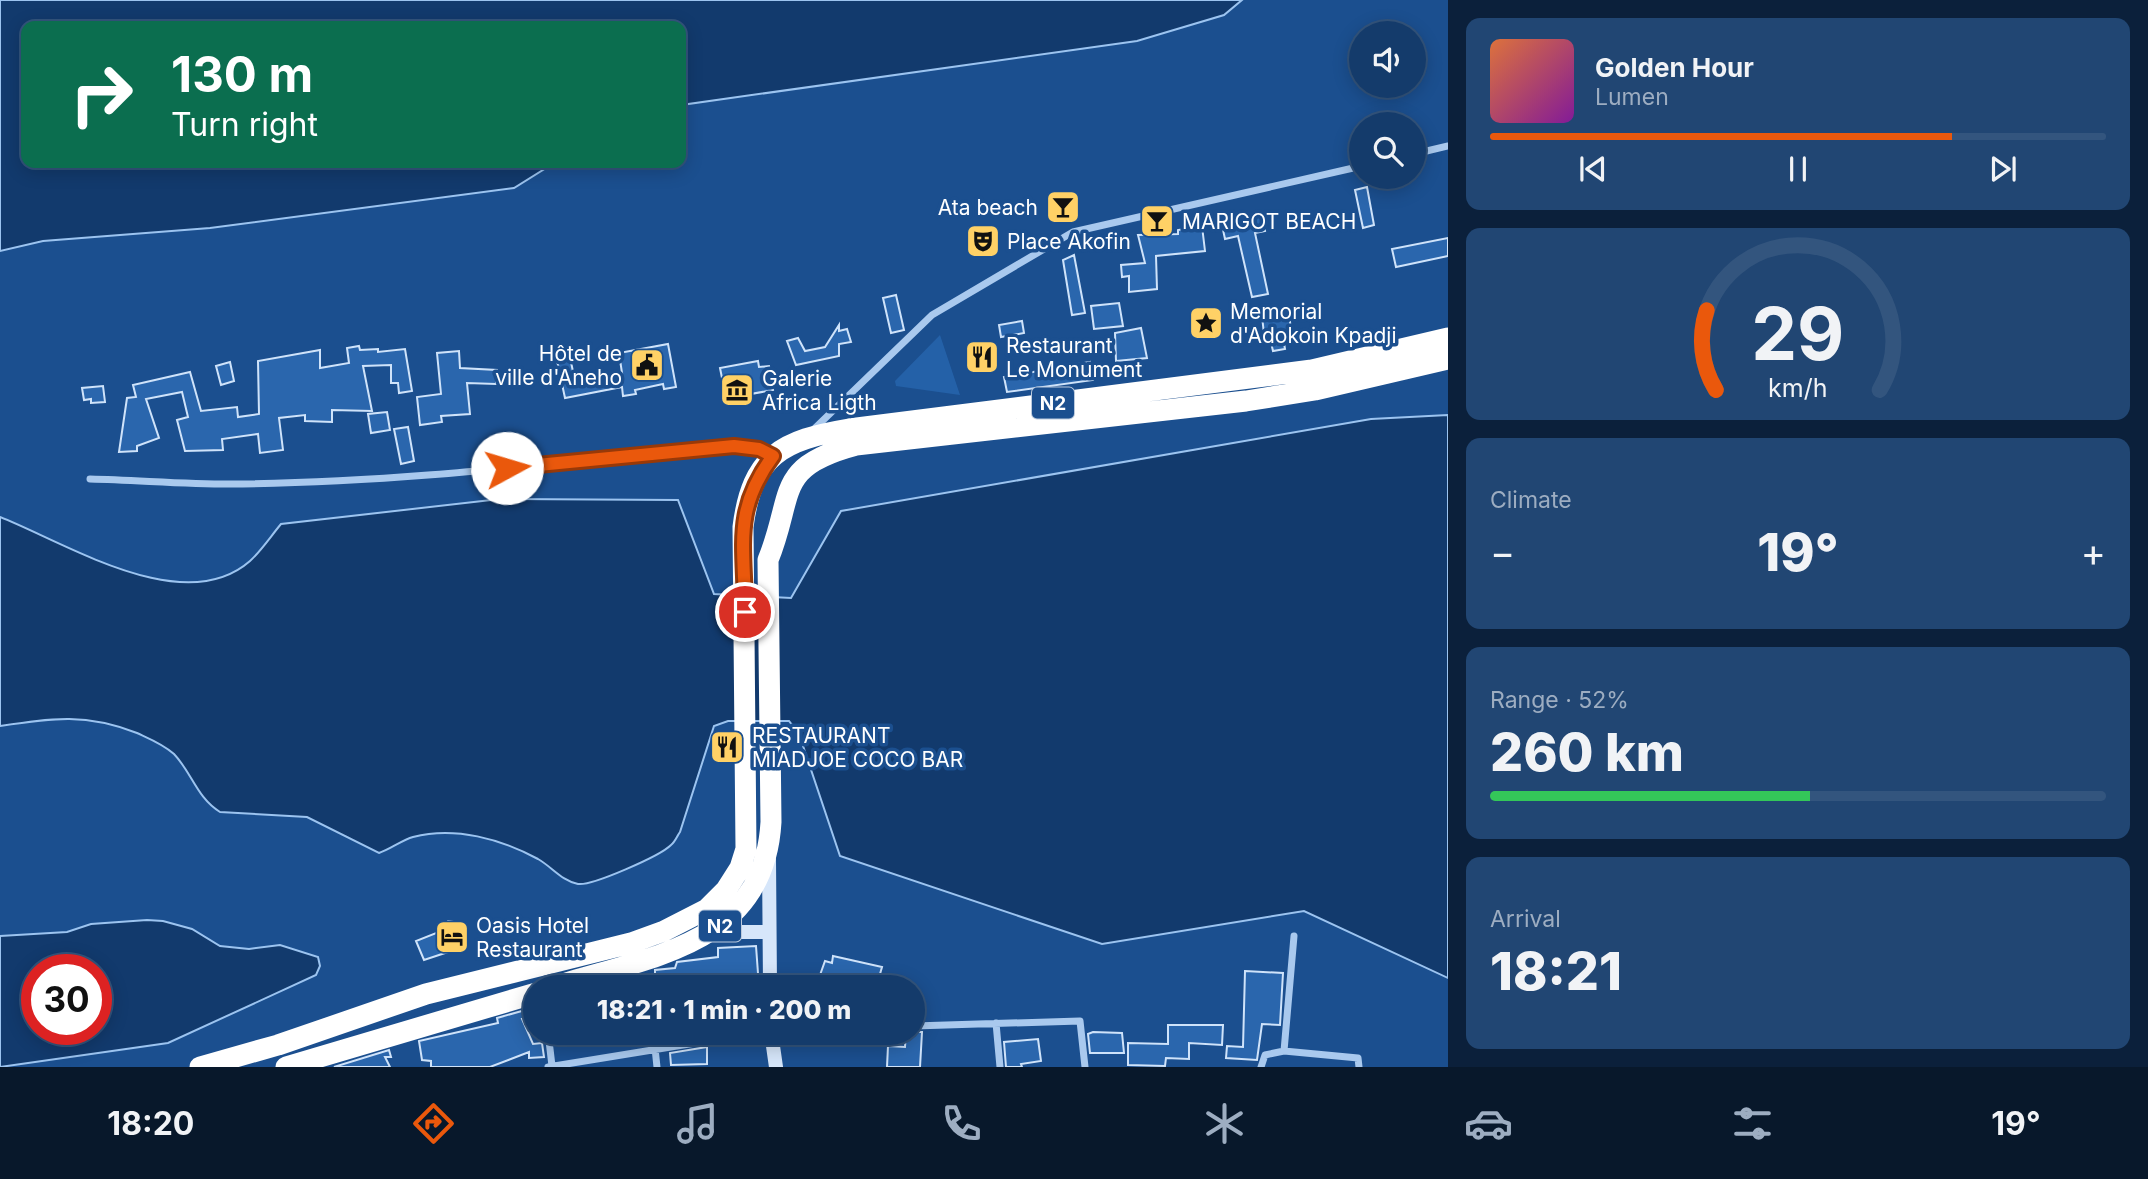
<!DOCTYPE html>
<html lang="en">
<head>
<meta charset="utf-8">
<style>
	:root { --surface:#143b6b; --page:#214673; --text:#f1f3f6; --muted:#9dadc1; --line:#33557e; --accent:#ea580c }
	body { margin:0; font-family:Inter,sans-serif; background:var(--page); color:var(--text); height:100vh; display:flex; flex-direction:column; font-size:26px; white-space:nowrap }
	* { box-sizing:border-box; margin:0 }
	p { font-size:23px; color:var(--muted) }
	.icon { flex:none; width:38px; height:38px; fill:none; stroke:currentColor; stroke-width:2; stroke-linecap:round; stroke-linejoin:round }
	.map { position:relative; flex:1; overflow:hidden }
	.details { display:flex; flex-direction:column; gap:18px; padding:18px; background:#0b203b; width:700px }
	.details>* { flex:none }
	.hud { position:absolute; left:21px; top:21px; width:665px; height:147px; border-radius:14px; box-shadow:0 4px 18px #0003,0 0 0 2px var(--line); background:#0b6e4f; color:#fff; overflow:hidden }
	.controls { position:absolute; left:1349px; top:21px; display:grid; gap:14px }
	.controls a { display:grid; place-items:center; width:77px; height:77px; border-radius:50%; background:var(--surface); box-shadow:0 4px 18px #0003,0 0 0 2px var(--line); font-size:35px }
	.speed { position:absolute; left:21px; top:954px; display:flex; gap:14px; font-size:35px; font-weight:700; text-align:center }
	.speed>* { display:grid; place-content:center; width:91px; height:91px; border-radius:50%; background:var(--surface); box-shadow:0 4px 18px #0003,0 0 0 2px var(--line); line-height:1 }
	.speed .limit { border:10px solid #d22; background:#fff; color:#111 }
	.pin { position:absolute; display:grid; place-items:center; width:60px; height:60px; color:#fff; margin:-30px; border:4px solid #fff; border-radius:50%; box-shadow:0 2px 7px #0007 }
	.me { position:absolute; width:77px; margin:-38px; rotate:84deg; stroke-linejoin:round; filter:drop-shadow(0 0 5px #0008) }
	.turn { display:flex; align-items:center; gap:24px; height:147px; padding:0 35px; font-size:32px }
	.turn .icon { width:91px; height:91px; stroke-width:2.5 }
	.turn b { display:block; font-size:49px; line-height:60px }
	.big { font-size:52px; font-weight:800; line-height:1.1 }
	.details .card { flex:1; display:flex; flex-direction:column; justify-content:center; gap:10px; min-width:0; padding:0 24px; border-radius:14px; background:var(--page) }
	.details .dial { align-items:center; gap:0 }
	.dial svg { height:182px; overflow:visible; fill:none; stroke:var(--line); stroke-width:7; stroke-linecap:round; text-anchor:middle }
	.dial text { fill:var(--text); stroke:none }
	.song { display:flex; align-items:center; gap:21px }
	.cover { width:84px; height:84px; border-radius:10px; background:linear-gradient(135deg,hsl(20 70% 55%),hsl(290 70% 35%)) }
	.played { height:7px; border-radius:4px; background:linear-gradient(90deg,var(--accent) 75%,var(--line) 75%) }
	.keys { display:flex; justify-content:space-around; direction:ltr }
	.heat { display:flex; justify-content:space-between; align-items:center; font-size:38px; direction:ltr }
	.charge { height:10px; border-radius:5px; background:linear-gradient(90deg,#34c759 52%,var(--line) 0) }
	.trip { position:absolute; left:523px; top:975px; width:402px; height:70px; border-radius:35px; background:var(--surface); box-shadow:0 4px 18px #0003,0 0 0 2px var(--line); font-weight:800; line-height:70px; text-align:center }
	.dock { display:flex; height:112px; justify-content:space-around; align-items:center; background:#08182b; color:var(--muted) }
	.dock .icon { width:49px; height:49px }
	.dock .active { color:var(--accent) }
	.dock b { font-size:32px; color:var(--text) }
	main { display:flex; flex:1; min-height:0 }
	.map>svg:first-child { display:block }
	.green { fill:#2461a8 }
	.water { fill:#123a6d; stroke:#9cc4f0; stroke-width:2; fill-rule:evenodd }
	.building { fill:#2a66ad; stroke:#cfe3fa; stroke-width:2 }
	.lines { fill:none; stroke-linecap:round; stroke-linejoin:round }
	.street { stroke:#a9c9ee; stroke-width:7 }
	.secondary { stroke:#d6e6fa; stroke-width:14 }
	.highway { stroke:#fff; stroke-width:21 }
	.route-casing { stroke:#983908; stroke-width:18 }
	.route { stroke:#ea580c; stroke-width:12 }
	.labels { text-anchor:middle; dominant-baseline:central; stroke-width:7; stroke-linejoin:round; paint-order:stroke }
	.shield { fill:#1b4f8f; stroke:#bbcadd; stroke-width:2 }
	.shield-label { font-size:19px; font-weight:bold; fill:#fff }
	.poi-label { font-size:21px; fill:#fff; stroke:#1b4f8f; text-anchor:start }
</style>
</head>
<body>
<main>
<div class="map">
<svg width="1448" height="1067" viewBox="0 0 1448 1067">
	<rect width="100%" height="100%" fill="#1b4f8f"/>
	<path class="green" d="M940,335l20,60 -64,-9 -1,-5z"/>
	<path class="water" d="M0,0h1242l-18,15 -87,26 -456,64v-79h-655v137h528l-40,25 -304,40 -167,13 -43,10z
		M1448,415v563l-144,-67 -202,33 -262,-88 -41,-122 -10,-13h-61l-14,5 -34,106c-3,4 -5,10 -9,13 -11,11 -79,41 -93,39 -16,-3 -26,-17 -40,-25 -37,-20 -83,-33 -125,-22 -11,3 -22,12 -34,16l-72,-36 -87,-5c-23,-14 -28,-39 -46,-58 -11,-10 -24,-15 -37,-21 -51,-20 -84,-15 -137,-7v-209c66,26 184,102 250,44 11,-10 21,-25 31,-37l219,-25 178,1 36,94 77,4 50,-87 530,-92z
		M147,920l16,1 29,8 28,17 29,3 31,-4 38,12 2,9 -4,9 -148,68 -168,24v-131l67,-4 24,-8zM37,970h59v59h-59z"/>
	<path class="building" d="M1367,187l7,38 -11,3 -8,-38z
		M1261,213l4,18 -10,2 13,61 -16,3 -14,-61 -13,3 -3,-14 14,-3 -1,-4z
		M1202,226l3,25 -49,5 1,33 -28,3v-16l-7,1 -1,-12 24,-2 -7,-28 40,-1v-4z
		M1448,238v18l-52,11 -4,-18z
		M1074,255l11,58 -13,2 -9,-55z
		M896,295l8,35 -13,3 -8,-35z
		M1119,303l4,23 -29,3 -3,-23z
		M1289,312l2,19 -9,1 3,17 -12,2 -4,-17h-5l-2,-18z
		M1022,321l2,12 -23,4 -2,-12z
		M839,325v6l8,-2 4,13 -12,2v12l-43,9 -9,-24 11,-3 7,13 20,-4z
		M1141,328l6,30 -31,3 -1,-28z
		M668,344l8,43 -12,2 -1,-5 -28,6 1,4 -13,2 -1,-9 -57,11 -10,-47 13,-3 7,33 47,-8 -3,-20z
		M359,346l1,4 18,-1v3l27,-3 7,42 -13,2 -1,-10h-7v-18l-28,1 9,45 -40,-1v12l-27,-1v-6l-26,3 4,32 -23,3 -2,-19 -36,5 1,11 -38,1 -8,-31 11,-3 -6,-25 -36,7 13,39 -22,8v5l-18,1 8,-54 9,-1 -3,-12 57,-13 11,39 36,-4 1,10 21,-3 -1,-53 62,-11v18l29,-5 -2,-15z
		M459,351l1,17 37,2 -1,14 -29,-1 3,31 -29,2 1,6 -22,3 -3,-28 24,-3 -4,-41z
		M758,361l1,6 10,-1 4,24 -39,7 -3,-16 -8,2 -3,-15z
		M230,362l4,19 -13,4 -5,-19z
		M1090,362l3,18 -86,12 -3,-15z
		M103,386l2,16 -14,1v-4l-7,1 -2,-12z
		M387,412l3,18 -19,3 -3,-19z
		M408,427l6,34 -13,3 -7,-35z
		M448,921l11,2 7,8v11l-9,7 -33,11 -8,-19 23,-9z
		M756,946l3,41 -104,-3v-14l20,-2 2,-6 41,-5v-9z
		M833,956l49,11 -4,14 -23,-5 -2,5 -17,-5 -1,4 -15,-5 5,-14 7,2z
		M1245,971l38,2 -3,52 -18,-1 -5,36 -31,-2 1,-12 16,1z
		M536,1007v8l-14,4 11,25 9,-1 2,14 -15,1v-6l-39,15h-59v-6l-9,-1 -3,-19 79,-18 -1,-5z
		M1168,1025h55l-1,20 -33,-2v16l-23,-1 -1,8 -37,-1v-22l40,1z
		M600,1032h36l1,5 -34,8z
		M906,1032h16l-2,35h-33l1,-21 17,1z
		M1093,1032l29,1 2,20h-34l-2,-19z
		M1038,1039l3,22 -20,3 1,3h-16l-2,-25z
		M707,1047v17l-36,1 -1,-12z
		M389,1050l2,7h-6l5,10h-56z"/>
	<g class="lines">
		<path class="street" d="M1414,154l34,-8
			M813,430l119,-115 141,-83 289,-66
			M90,479c46,1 93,5 139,5 168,-1 337,-22 505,-38l25,3 13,6
			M1294,936l-10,115 74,7 1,9
			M996,1023l4,44
			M914,1026l166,-5 5,46
			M548,1032l4,34
			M655,1048l2,19
			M548,1067l215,-35
			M1261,1067l4,-12 19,-4"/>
		<path class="secondary" d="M769,859l1,128
			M713,932h55
			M771,1032l5,35"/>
		<path class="highway" d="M553,987c97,-31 211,-41 218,-165l-3,-262c27,-66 5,-93 88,-115l390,-44 69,-11 133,-31
			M200,1067l78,-22 148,-51 205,-51 33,-12 43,-22 19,-19 14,-22 6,-19 -3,-322c9,-72 40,-87 106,-98l463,-59 136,-32
			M286,1067l250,-74"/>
	</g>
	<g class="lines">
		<g class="route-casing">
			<path id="route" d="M507,468l227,-22 25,3 14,7c-41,55 -28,91 -28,156"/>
		</g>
		<use href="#route" class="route"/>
	</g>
	<defs>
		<g id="bar-square" transform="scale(1.75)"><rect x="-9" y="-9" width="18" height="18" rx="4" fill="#ffd166" stroke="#1b4f8f"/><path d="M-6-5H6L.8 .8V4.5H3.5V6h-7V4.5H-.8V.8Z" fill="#111"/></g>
		<g id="theatre-square" transform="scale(1.75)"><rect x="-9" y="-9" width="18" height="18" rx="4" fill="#ffd166" stroke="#1b4f8f"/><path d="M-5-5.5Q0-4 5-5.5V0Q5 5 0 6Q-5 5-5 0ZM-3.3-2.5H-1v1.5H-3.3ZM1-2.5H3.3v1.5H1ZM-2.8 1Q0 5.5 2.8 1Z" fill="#111"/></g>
		<g id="sight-square" transform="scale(1.75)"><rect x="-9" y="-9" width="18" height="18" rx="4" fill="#ffd166" stroke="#1b4f8f"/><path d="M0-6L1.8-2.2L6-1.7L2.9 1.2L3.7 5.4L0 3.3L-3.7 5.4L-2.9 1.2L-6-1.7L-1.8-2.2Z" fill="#111"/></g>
		<g id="restaurant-square" transform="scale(1.75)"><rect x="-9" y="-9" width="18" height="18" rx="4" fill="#ffd166" stroke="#1b4f8f"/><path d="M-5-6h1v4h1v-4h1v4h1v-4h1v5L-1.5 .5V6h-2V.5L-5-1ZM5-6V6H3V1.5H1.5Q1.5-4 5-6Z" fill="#111"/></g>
		<g id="civic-square" transform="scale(1.75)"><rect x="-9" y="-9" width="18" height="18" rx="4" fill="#ffd166" stroke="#1b4f8f"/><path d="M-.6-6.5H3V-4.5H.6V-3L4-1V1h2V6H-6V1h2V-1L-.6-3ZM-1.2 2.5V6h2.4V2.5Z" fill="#111"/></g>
		<g id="museum-square" transform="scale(1.75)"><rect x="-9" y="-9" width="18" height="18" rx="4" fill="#ffd166" stroke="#1b4f8f"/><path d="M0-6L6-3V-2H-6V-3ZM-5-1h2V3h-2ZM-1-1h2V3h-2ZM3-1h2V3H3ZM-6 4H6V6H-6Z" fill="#111"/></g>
		<g id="hotel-square" transform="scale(1.75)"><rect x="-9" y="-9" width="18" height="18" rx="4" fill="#ffd166" stroke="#1b4f8f"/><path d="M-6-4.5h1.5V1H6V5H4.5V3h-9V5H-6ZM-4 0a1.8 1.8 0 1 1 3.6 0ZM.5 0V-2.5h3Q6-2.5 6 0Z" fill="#111"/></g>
	</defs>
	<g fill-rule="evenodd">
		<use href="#bar-square" x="1063" y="207"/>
		<use href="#bar-square" x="1157" y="221"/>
		<use href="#theatre-square" x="983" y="241"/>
		<use href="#sight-square" x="1206" y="323"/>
		<use href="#restaurant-square" x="982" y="357"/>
		<use href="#civic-square" x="647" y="365"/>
		<use href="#museum-square" x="737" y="390"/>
		<use href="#restaurant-square" x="727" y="747"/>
		<use href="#hotel-square" x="452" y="937"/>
	</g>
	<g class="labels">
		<g class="shield">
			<rect x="1032" y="387.5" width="42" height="31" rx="5"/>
			<rect x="699" y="910.5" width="42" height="31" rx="5"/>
		</g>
		<g class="shield-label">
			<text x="1053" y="403">N2</text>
			<text x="720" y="926">N2</text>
		</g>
		<g class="poi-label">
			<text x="1038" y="207" text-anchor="end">Ata beach</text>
			<text x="1182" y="221">MARIGOT BEACH</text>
			<text x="1007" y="241">Place Akofin</text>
			<text x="1230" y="311">Memorial<tspan x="1230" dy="24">d'Adokoin Kpadji</tspan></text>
			<text x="1006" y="345">Restaurant<tspan x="1006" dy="24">Le Monument</tspan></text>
			<text x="622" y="353" text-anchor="end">Hôtel de<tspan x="622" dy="24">ville d'Aneho</tspan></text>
			<text x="762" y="378">Galerie<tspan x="762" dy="24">Africa Ligth</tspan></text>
			<text x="752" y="735">RESTAURANT<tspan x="752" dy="24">MIADJOE COCO BAR</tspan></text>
			<text x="476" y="925">Oasis Hotel<tspan x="476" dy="24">Restaurant</tspan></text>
		</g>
	</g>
</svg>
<div class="controls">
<a><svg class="icon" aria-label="sound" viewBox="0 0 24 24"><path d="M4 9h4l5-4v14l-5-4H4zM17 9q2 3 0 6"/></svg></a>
<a><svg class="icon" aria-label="search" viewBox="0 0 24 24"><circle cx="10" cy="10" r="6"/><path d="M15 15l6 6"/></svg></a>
</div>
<div class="speed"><div class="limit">30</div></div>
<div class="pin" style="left:745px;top:612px;background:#d93025"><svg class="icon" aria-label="arrive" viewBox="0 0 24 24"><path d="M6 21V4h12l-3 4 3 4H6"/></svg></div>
<svg class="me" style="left:507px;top:468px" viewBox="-20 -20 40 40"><circle r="19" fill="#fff"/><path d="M0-13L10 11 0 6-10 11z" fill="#ea580c"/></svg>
<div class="trip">18:21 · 1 min · 200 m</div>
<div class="hud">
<div class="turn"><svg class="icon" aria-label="right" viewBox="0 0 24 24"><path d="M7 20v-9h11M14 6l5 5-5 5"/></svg><div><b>130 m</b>Turn right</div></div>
</div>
</div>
<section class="details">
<div class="card">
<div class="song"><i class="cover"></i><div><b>Golden Hour</b><p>Lumen</p></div></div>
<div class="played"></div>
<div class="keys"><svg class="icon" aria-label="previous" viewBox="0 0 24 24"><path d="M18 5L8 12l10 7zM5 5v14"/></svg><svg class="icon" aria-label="pause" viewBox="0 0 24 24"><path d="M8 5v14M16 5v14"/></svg><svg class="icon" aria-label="next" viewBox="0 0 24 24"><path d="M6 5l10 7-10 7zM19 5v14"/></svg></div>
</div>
<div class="card dial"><svg viewBox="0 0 100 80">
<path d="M14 69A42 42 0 1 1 86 69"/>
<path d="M14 69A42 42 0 0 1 10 34" stroke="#ea580c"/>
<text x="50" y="56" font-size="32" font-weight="700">29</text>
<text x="50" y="72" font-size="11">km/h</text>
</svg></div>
<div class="card"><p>Climate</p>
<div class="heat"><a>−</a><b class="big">19°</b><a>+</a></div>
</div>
<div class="card"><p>Range · 52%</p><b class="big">260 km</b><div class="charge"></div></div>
<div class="card"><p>Arrival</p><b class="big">18:21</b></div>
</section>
</main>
<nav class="dock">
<b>18:20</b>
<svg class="icon active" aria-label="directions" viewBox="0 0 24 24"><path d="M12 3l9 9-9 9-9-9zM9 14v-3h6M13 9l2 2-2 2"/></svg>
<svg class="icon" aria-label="music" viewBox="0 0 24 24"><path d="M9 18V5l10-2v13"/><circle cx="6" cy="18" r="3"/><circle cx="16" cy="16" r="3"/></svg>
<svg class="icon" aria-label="phone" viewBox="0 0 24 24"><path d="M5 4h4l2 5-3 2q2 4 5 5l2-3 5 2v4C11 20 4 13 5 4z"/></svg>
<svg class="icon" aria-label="climate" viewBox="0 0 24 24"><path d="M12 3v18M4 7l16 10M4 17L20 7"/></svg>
<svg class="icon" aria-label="car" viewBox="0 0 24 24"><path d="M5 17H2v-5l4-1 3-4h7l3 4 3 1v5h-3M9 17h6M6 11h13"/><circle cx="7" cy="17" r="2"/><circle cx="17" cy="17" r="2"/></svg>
<svg class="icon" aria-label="filters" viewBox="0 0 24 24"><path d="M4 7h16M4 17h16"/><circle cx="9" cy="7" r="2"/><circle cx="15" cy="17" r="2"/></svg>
<b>19°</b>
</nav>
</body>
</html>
